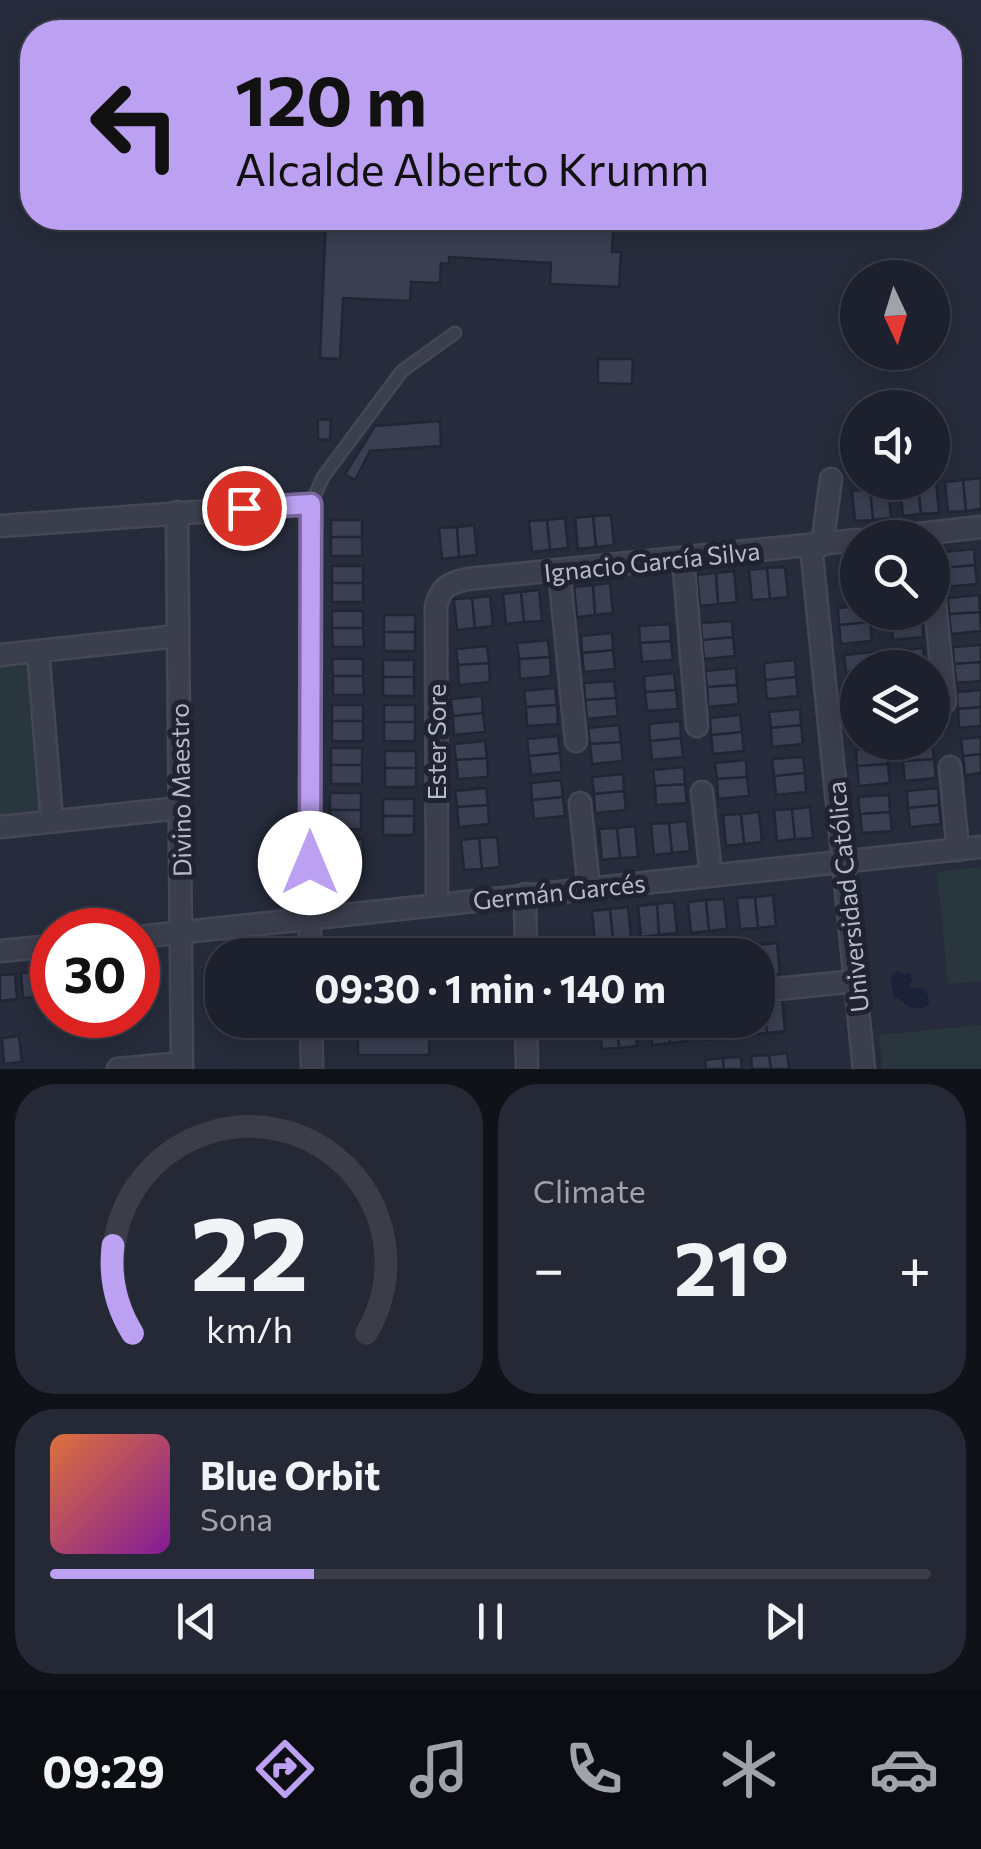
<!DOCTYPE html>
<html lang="en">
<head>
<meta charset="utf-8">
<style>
	:root { --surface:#1d212d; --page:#252935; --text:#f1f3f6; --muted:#a0a3aa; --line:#3b3e49; --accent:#bca0f2 }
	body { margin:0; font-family:Commissioner,sans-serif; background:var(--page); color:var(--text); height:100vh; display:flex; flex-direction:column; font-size:38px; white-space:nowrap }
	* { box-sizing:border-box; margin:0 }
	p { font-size:32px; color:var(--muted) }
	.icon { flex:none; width:55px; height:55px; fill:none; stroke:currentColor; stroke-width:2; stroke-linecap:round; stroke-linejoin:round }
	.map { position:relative; height:1069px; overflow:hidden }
	.panel { display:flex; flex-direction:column; gap:15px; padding:15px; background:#101219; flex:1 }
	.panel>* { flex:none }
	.guide { position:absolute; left:20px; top:20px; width:942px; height:210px; border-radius:40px; box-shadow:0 5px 25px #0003,0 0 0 2px var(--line); background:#bca0f2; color:#111; overflow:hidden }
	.needle { width:65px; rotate:176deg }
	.buttons { position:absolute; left:840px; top:260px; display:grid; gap:20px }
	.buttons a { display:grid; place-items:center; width:110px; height:110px; border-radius:50%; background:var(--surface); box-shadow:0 5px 25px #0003,0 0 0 2px var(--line); font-size:50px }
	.speed { position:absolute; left:30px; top:908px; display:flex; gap:20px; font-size:50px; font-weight:700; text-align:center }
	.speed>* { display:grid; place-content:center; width:130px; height:130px; border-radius:50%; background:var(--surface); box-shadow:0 5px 25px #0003,0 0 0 2px var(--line); line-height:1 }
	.speed .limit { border:15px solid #d22; background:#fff; color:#111 }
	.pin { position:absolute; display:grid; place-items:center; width:85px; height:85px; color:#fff; margin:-42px; border:5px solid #fff; border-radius:50%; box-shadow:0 2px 10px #0007 }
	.me { position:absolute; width:110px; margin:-55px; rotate:0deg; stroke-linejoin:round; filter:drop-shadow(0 0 8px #0008) }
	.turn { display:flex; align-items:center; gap:35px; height:210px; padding:0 50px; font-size:45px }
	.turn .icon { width:130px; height:130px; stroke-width:2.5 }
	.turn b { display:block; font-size:70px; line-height:85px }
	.big { font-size:75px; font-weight:700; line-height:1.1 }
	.panel .card { flex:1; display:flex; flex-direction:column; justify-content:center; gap:15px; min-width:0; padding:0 35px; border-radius:40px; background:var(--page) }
	.panel .dial { align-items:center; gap:0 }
	.dial svg { height:260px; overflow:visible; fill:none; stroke:var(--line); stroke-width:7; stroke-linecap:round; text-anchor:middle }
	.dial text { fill:var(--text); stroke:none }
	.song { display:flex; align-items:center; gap:30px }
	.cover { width:120px; height:120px; border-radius:15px; background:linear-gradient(135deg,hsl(20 70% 55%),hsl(290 70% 35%)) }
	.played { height:10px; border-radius:5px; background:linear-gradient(90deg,var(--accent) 30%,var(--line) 30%) }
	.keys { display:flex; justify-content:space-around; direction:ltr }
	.heat { display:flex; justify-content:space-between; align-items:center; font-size:55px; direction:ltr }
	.panel .tiles { flex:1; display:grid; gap:15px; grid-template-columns:1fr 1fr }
	.card:last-child { grid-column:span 2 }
	.trip { position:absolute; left:205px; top:938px; width:570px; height:100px; border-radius:40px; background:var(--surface); box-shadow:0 5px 25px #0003,0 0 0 2px var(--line); font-weight:700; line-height:100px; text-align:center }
	.menu { display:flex; height:160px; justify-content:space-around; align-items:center; background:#0c0d12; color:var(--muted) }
	.menu .icon { width:70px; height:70px }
	.menu .selected { color:var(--accent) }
	.menu b { font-size:45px; color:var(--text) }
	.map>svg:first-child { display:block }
	.green { fill:#29363d }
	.water { fill:#1b2139 }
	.building { fill:#3a3f52; stroke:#222534; stroke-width:2.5 }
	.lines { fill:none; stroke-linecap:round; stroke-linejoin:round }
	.lane-casing { stroke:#444756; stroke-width:15 }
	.street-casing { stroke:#444756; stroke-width:25 }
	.lane { stroke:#3b3e4d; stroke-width:10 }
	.street { stroke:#3b3e4d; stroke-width:20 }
	.route-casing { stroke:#7a689d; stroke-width:25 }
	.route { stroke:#bca0f2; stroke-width:18 }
	.labels { text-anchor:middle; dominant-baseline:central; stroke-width:10; stroke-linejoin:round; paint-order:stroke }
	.street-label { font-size:25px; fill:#b7bac7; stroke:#202332 }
</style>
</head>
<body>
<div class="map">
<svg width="981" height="1069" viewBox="0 0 981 1069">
	<rect width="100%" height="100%" fill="#272c3c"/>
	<path class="green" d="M28,658l7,8 13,146 -48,12v-163z
		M981,867v114l-33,3 -11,-112z
		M981,1025v44h-98l-4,-34z"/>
	<path class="water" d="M898,971l7,4 4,-2 4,7 -4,4 2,4h11l5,5 3,11 -8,5 -14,-3 -14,-10 -4,-17z"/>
	<path class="building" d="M326,218h288l-2,34h9l-2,35 -69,-3 1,-21 -102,-6v7l-8,-1 -1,20 -29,-1 -1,19 -67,-3 -3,61 -20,-1z
		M598,359h35l-1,25 -34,-1z
		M318,419l13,1 -1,20 -12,-1z
		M440,421l1,25 -71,5 -15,29 -10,-6 30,-48z
		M981,478v31l-15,2 -3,-31z
		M963,480l3,31 -18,1 -3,-30z
		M936,482l3,31 -18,1 -3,-30z
		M918,484l3,30 -18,2 -3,-31z
		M888,488l3,30 -18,2 -3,-31z
		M870,489l3,31 -18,1 -3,-30z
		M611,515l3,30 -18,2 -3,-31z
		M593,516l3,31 -18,2 -3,-31z
		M565,518l3,30 -18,2 -3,-30z
		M331,520h31v17h-31z
		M547,520l3,30 -18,2 -3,-31z
		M474,525l3,30 -18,2 -2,-30z
		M457,527l2,30 -17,2 -3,-31z
		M331,537h31v19h-31z
		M974,549l1,16 -31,3 -1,-16z
		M975,565l2,19 -31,3 -2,-19z
		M332,566h31v17h-31z
		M785,567l3,30 -18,2 -3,-31z
		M767,568l3,31 -18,1 -3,-30z
		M734,571l3,31 -19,2 -2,-31z
		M716,573l2,31 -18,2 -3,-31z
		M332,583h31v19h-31z
		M610,583l3,30 -18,2 -2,-30z
		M593,585l2,30 -18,2 -3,-30z
		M539,590l3,31 -18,1 -3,-30z
		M521,592l3,30 -18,2 -3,-30z
		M979,595l1,17 -31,2 -1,-16z
		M490,596l3,30 -18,2 -3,-30z
		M472,598l3,30 -18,2 -3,-31z
		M858,606v6h11l1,10 -31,3 -1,-17z
		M332,611h31v17h-31z
		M890,612h31l1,6 -31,3z
		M980,612l1,19 -30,3 -2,-20z
		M384,615h31v17h-31z
		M922,618l1,19 -30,3 -2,-19z
		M732,621l1,16 -31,3 -1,-17z
		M870,622l2,19 -31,3 -2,-19z
		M670,624l1,17 -31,2 -1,-17z
		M332,628h31l1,19h-31z
		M384,632h31v19h-31z
		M612,633l1,17 -31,3 -1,-17z
		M733,637l2,19 -31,3 -2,-19z
		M548,640l2,17 -31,2 -2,-16z
		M548,640l2,17 -31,2 -2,-16z
		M671,641l2,19 -31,2 -2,-19z
		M981,645v17l-27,2 -1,-17z
		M487,646l2,17 -31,2 -2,-16z
		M923,648l2,17 -31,2 -2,-16z
		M613,650l2,19 -31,3 -2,-19z
		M875,652l1,16 -30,4 -2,-17z
		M550,657l1,19 -31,3 -1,-20z
		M550,657l1,19 -31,3 -1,-20z
		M332,659h31v17h-30z
		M383,660h31v17h-31z
		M795,660l1,17 -31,3 -1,-17z
		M981,662v19l-25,2 -2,-19z
		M489,663l1,19 -31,3 -1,-20z
		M736,668l1,17 -30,2 -2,-16z
		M858,671v19l-10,1 -2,-19z
		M674,673l2,17 -31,2 -1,-16z
		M333,676h30l1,19h-31z
		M383,677h31v19h-31z
		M796,677l2,19 -31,3 -2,-19z
		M614,681l2,17 -31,2 -1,-17z
		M737,685l2,19 -31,3 -1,-20z
		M555,688l2,17 -31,2 -2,-16z
		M676,690l2,19 -31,2 -2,-19z
		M981,690v17l-23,2 -2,-17z
		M482,696l1,17 -30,3 -2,-17z
		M616,698l2,18 -31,3 -2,-19z
		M332,705h31v16h-31z
		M384,705h31v17h-31z
		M557,705l1,19 -31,2 -1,-19z
		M981,707v19l-22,2 -1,-19z
		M800,709l1,16 -30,3 -2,-16z
		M483,713l2,19 -31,3 -1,-19z
		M740,715l2,17 -31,3 -1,-17z
		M332,721h31v20h-31z
		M680,721l1,17 -31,3 -1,-17z
		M384,722h31v19h-31z
		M619,725l2,17 -31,2 -2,-16z
		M801,725l2,19 -31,3 -1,-19z
		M742,732l2,19 -31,3 -2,-19z
		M558,736l2,17 -31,3 -2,-17z
		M981,737v17l-18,2 -2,-17z
		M681,738l2,19 -31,3 -2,-19z
		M485,741l2,17 -31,2 -2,-16z
		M621,742l2,19 -31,3 -2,-20z
		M932,742l2,17 -31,2 -1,-16z
		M886,747l2,17 -31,2 -1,-16z
		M331,748h31v17h-31z
		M385,751h31v17h-31z
		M560,753l2,19 -31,3 -2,-19z
		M981,754v19l-16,2 -2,-19z
		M803,757l2,16 -31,3 -2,-17z
		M487,758l1,19 -30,2 -2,-19z
		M934,759l2,19 -31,3 -2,-20z
		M746,760l1,17 -30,2 -2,-16z
		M888,764l2,19 -31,3 -2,-20z
		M331,765h31v19h-31z
		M684,767l1,17 -30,2 -2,-16z
		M385,768h31v19h-31z
		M805,773l1,19 -30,3 -2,-19z
		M623,774l1,17 -30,3 -2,-17z
		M747,777l2,19 -31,3 -1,-20z
		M561,780l2,17 -31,3 -1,-17z
		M685,784l2,19 -31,2 -1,-19z
		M486,788l2,17 -31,2 -2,-16z
		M938,788l1,17 -31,3 -1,-17z
		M624,791l2,19 -31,3 -1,-19z
		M330,793h31v17h-31z
		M889,795l1,17 -30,2 -2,-17z
		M563,797l2,19 -31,3 -2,-19z
		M383,799h31v17h-31z
		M488,805l1,19 -30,3 -2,-20z
		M939,805l2,19 -31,3 -2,-19z
		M810,807l3,31 -18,1 -3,-30z
		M792,809l3,30 -18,2 -3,-31z
		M330,810h31v19h-31z
		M759,812l3,30 -18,2 -3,-30z
		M890,812l2,19 -30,2 -2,-19z
		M741,814l3,30 -18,2 -3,-31z
		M383,816h31v19h-31z
		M687,821l3,30 -18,2 -3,-30z
		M669,823l3,30 -18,2 -3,-31z
		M635,826l3,31 -18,1 -3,-30z
		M617,828l3,30 -18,2 -3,-31z
		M497,837l3,30 -18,2 -3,-31z
		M479,838l3,31 -18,1 -3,-30z
		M363,839v17h-31v-16z
		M332,856h31v19h-31z
		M773,895l3,31 -18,2 -3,-31z
		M755,897l3,31 -18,1 -3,-31z
		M724,899l3,30 -18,2 -3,-31z
		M706,900l3,31 -18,2 -3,-31z
		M674,902l3,31 -18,2 -2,-31z
		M657,904l2,31 -18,2 -3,-31z
		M628,907l3,31 -18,1 -3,-30z
		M610,909l3,30 -18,2 -3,-30z
		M777,943l3,31 -18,2 -3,-31z
		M759,945l3,31h-4v-21h-16l-1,-8z
		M52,970v26h-6l-2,-25z
		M44,971l2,25 -23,2 -2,-25z
		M15,974l2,25 -17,2v-26z
		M782,1000l3,31 -18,2 -3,-31z
		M764,1002l3,31 -18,2 -1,-15h10v-17z
		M380,1020l50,2 -1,33h-71v-32h22z
		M599,1020h18l2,28 -17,1z
		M617,1020h18l2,26 -18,2z
		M650,1020h18l2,23 -18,2z
		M668,1020h18l2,21 -18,2z
		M700,1020h18l2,19 -18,1z
		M718,1020h18l2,17 -18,2z
		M19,1036l3,26 -18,2 -2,-26z
		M787,1053l2,16h-18l-2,-14z
		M769,1055l2,14h-19l-1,-13z
		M741,1057l1,12h-18l-1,-11z
		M723,1058l1,11h-18l-1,-9z"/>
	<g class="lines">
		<g class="lane-casing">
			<path id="lane" d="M311,504l12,-27 79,-106 53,-38"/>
		</g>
		<g class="street-casing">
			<path id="street" d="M177,512l5,557
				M0,526l311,-22 -1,451
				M884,538l97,-11
				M822,545l9,-66
				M811,546l53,523
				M683,558l14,168
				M559,570l17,171
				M932,574l13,128
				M38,651l14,170
				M0,655l178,-19
				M950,767l8,83
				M702,792l9,83
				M580,803l9,85
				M0,827l180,-19
				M525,894l1,61
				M437,904l-1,-297c4,-20 13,-24 32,-28l390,-39
				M138,937l843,-90
				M0,951l52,-5
				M758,991l97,-10
				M311,1020l1,49
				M526,1020l1,49
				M118,1069l64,-6"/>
		</g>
		<use href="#lane" class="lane"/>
		<use href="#street" class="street"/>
	</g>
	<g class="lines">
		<g class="route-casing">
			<path id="route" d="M244,508l67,-4 -1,359"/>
		</g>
		<use href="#route" class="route"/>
	</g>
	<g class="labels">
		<g class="street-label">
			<text transform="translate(652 561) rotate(-6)">Ignacio García Silva</text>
			<text transform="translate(436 742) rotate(-90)">Ester Sore</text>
			<text transform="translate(180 790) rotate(-91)">Divino Maestro</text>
			<text transform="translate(559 891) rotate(-6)">Germán Garcés</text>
			<text transform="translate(847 897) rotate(-96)">Universidad Católica</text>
		</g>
	</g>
</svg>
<div class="buttons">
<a><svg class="needle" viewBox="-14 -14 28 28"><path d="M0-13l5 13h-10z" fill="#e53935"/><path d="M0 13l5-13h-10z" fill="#a0a3aa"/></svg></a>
<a><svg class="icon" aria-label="sound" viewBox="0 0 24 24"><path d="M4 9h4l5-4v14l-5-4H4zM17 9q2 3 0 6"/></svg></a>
<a><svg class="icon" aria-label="search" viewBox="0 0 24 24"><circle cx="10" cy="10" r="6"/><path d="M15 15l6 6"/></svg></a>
<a><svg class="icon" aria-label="layers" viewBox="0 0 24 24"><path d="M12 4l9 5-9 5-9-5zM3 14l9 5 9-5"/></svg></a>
</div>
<div class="speed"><div class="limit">30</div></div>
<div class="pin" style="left:244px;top:508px;background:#d93025"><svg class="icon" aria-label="arrive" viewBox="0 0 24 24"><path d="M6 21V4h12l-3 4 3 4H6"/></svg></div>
<svg class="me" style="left:310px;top:863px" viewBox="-20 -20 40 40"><circle r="19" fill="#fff"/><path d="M0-13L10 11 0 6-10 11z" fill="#bca0f2"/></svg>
<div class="trip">09:30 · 1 min · 140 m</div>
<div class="guide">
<div class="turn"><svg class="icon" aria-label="left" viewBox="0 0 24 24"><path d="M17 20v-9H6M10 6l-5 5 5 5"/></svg><div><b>120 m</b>Alcalde Alberto Krumm</div></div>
</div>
</div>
<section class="panel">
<div class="tiles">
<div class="card dial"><svg viewBox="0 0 100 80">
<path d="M14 69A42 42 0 1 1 86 69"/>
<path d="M14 69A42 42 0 0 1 8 42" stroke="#bca0f2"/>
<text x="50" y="56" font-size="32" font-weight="700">22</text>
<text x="50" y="72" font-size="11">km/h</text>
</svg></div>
<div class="card"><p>Climate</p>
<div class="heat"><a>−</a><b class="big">21°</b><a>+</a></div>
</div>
<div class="card">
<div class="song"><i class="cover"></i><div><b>Blue Orbit</b><p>Sona</p></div></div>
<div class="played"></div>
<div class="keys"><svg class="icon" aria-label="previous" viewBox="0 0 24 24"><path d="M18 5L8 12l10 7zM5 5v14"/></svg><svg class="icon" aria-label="pause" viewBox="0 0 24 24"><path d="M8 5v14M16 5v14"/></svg><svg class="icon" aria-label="next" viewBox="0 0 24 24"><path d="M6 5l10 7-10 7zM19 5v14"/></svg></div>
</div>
</div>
</section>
<nav class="menu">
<b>09:29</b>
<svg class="icon selected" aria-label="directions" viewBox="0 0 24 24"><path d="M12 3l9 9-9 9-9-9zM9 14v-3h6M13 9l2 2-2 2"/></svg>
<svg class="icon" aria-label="music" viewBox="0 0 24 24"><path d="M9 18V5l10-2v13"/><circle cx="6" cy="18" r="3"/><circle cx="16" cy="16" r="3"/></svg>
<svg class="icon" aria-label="phone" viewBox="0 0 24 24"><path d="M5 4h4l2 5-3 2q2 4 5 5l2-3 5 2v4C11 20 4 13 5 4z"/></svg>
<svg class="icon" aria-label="climate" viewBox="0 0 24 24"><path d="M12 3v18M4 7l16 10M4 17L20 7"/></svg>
<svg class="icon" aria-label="car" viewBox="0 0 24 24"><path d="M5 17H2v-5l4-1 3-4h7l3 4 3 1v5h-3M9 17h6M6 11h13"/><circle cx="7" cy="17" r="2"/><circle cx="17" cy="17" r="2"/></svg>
</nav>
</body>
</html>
